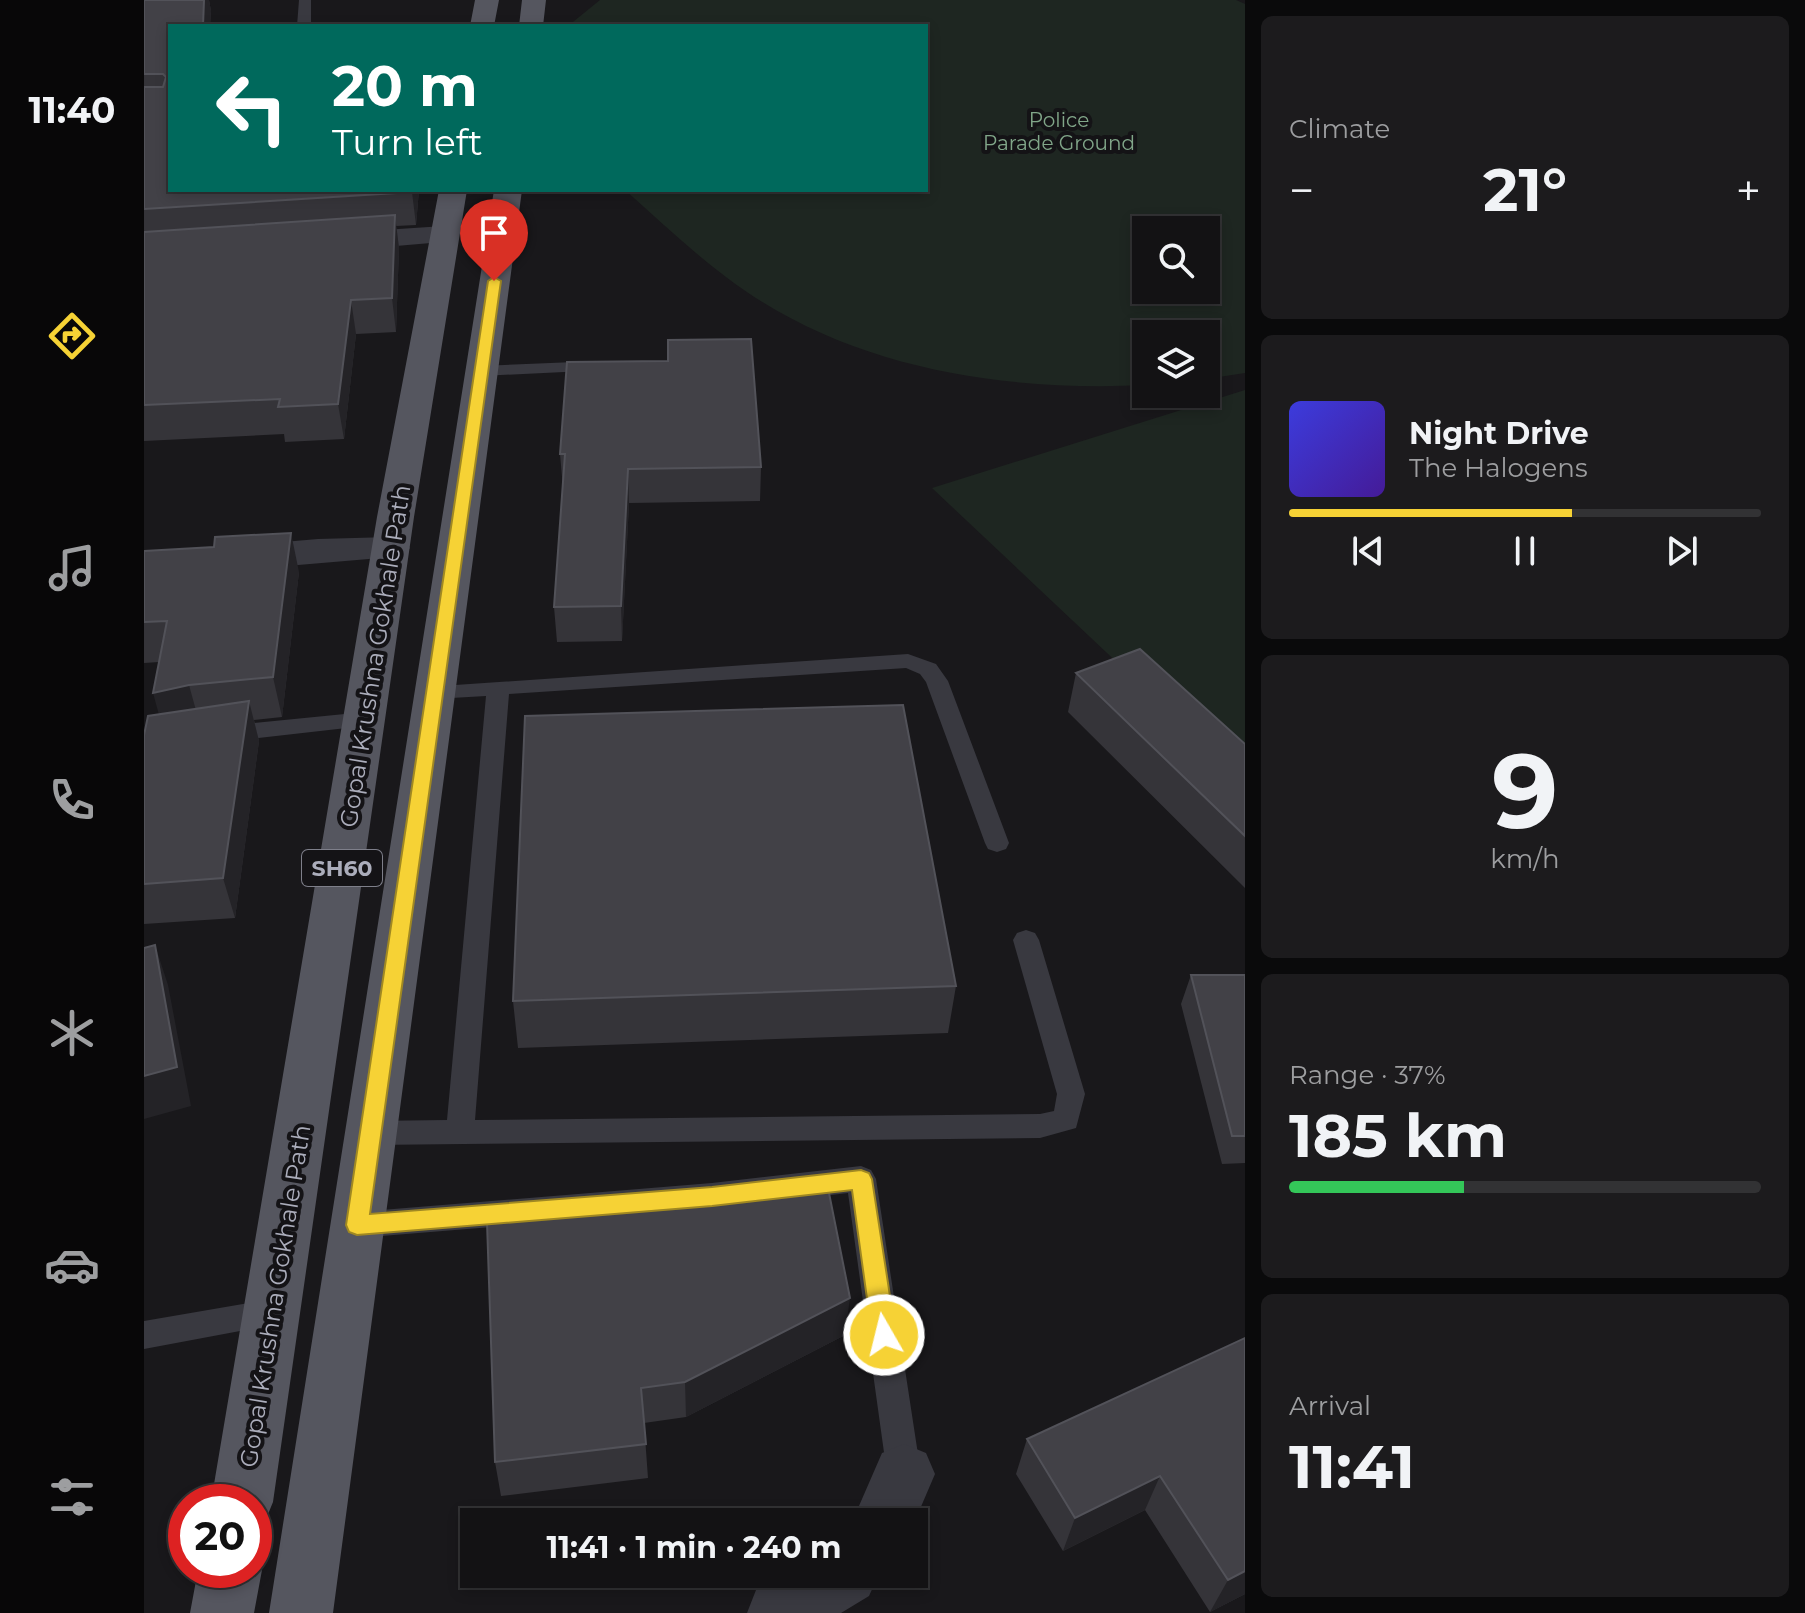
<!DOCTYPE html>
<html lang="en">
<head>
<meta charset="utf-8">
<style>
	:root { --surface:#131214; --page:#1c1b1d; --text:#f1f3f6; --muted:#9d9ea0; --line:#323234; --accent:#f6d235 }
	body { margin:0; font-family:Montserrat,sans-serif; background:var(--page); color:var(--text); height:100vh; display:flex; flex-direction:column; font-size:30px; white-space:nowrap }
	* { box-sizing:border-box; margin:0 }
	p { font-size:26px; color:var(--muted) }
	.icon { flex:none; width:44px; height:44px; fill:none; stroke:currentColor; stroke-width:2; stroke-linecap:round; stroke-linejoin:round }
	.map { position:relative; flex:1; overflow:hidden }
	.drawer { display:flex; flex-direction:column; gap:16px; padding:16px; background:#0a0a0b; width:560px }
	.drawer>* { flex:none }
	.banner { position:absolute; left:24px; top:24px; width:760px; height:168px; border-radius:0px; box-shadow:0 4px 12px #0003,0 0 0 2px var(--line); background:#00695c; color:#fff; overflow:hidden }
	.buttons { position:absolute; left:988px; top:216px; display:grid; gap:16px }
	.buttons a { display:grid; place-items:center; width:88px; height:88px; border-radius:0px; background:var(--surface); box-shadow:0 4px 12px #0003,0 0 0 2px var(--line); font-size:40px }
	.speed { position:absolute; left:24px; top:1484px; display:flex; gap:16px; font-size:40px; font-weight:700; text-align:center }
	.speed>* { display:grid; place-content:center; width:104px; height:104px; border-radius:50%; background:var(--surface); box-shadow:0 4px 12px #0003,0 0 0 2px var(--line); line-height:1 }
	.speed .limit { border:12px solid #d22; background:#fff; color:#111 }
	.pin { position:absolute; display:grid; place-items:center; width:68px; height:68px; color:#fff; margin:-82px -34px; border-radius:50% 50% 50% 0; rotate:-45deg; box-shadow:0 0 8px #0007 }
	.pin .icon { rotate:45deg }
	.me { position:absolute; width:88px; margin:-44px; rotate:352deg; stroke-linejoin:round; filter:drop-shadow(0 0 6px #0008) }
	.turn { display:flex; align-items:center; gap:28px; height:168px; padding:0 32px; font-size:36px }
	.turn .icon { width:104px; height:104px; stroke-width:2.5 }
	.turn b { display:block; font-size:56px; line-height:68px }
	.big { font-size:60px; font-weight:700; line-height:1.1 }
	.drawer .card { flex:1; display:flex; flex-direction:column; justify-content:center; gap:12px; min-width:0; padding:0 28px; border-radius:12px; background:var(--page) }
	.drawer .dial { align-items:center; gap:0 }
	.dial b { font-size:104px; line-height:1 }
	.song { display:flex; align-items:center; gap:24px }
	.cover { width:96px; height:96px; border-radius:12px; background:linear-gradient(135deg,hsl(240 70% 55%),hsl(260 70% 35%)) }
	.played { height:8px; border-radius:4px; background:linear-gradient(90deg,var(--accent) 60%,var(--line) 60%) }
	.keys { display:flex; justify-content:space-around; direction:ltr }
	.heat { display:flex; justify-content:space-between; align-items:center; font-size:44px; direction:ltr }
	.charge { height:12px; border-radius:6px; background:linear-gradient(90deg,#34c759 37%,var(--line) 0) }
	.trip { position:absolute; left:316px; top:1508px; width:468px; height:80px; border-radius:0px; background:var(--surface); box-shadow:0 4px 12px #0003,0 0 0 2px var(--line); font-weight:700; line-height:80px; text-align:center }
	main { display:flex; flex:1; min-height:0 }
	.menu { display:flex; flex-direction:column; width:144px; justify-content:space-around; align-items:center; background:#080708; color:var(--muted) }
	.menu .icon { width:56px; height:56px }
	.menu .selected { color:var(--accent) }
	.menu b { font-size:36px; color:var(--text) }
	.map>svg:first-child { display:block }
	.green { fill:#1e2621; fill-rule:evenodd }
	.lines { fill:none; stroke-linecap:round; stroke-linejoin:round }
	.lane { fill:#393940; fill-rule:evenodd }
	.street { fill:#393940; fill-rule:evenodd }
	.primary { fill:#55565f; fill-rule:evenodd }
	.wall { fill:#353439 }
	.shaded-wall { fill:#242327 }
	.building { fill:#424147; stroke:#525259; stroke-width:2 }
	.route { fill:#f6d235; stroke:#a08822; stroke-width:2 }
	.labels { text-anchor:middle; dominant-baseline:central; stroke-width:8; stroke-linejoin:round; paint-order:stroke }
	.far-park-label { font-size:20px; fill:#81a689; stroke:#141316 }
	.shield { fill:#141316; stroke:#7e7f8a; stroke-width:2 }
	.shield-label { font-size:22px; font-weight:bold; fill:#abadbb }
	.street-label { font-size:24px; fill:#abadbb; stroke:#141316 }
</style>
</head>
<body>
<main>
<nav class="menu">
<b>11:40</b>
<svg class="icon selected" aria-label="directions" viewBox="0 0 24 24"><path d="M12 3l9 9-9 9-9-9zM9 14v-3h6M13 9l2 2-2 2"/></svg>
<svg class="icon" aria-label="music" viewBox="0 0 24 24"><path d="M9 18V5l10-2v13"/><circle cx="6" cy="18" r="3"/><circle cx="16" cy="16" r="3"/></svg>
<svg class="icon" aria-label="phone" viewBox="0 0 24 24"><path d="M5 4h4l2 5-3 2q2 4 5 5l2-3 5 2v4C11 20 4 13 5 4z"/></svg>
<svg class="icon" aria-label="climate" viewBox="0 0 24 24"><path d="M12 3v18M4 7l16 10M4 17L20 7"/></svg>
<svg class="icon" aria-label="car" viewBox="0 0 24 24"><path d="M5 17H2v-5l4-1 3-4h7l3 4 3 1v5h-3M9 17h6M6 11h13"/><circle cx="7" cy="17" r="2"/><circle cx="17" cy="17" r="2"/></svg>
<svg class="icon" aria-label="filters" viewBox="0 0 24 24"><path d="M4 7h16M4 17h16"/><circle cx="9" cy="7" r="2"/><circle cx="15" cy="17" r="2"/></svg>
</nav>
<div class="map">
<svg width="1101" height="1613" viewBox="0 0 1101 1613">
	<rect width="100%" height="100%" fill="#19181b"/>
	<path class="green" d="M456,0h636l9,4v369l-39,6v-45h-60v51c-145,7 -301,-17 -420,-108 -35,-26 -68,-58 -101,-87h301v-164h-358zM1002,230h60v60h-60z
		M1101,390v393l-313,-295z"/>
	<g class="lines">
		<path class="lane" d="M155,0h12v26h-14z
			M455,361l6,1 3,4 -3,4 -124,6 -9,-5 9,-5z
			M764,654l28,10 12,17 61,162 -3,6 -9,3 -9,-3 -3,-6 -59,-161 -6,-8 -14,-6 -397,26 -34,426 565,-6 14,-3 3,-17 -44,-154 4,-7 9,-3 9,3 4,7 46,154 -9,34 -36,10 -669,7 -10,-4 -4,-8 4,-8 10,-4 76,-1 39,-424 -52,3 -8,-2 -3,-5 3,-5z
			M221,712l8,3 3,5 -3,5 -149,17 -8,-2 -3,-6 3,-6 8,-2z
			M717,1166l10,4 5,9 45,295 -5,12 -12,4 -12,-4 -5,-12 -39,-281 -136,16 -355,29 -11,-4 -4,-9 4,-9 11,-4 355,-29z
			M128,1299l11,4 5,10 -5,10 -139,26v-28z"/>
		<path class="street" d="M300,226l10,3 5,6 -5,6 -116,10 -10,-3 -5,-6 5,-6 10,-3z
			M247,537l13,3 6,8 -6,8 -260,22v-24l174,-15z
			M760,1444l22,9 9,21 -21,49 -62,-1 30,-69z
			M641,1574h94l-10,22 -28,17h-94l9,-23z"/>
		<path class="primary" d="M331,0h24l-5,26h-24z
			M378,0h24l-3,26h-24z
			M295,190h28l-53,327 -141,985 -9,22 -10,4v-26h-43l166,-985z
			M350,190h28l-189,1423h-64z
			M110,1551l8,19 -8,43h-64l8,-43h56z"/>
	</g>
	<path class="wall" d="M0,0h65l2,11 -1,15h-40v164h249l-3,35 -20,1 3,22 -3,84 -40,2 -12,105 -59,3 -1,-8 -140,7z
		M416,454l201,13 -1,34 -131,2 -7,138 -65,1 -3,-35 9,-119z
		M0,551l155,21 -17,145 -28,3 5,21 -24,177 -91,6v-189l15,-21v-52l-15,1z
		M932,673l169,71v144l-177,-176z
		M1047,975h54v188l-23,1 -41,-160z
		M812,986l-8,47 -430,15 -5,-47z
		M343,1222l358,113 -159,82 -42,6 4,55 -147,18 -6,-34z
		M1101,1338v256l-35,18 -65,-102 -82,41 -47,-77 11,-35z"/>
	<path class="shaded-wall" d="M60,0h5l2,11 -1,15h-7z
		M268,190h7l-3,35 -4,-33z
		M251,215l4,33 -3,84 -4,-34z
		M207,300l5,34 -12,105 -6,-35z
		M484,469l1,34 -7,138 -1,-35z
		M147,533l8,39 -17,145 -9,-40z
		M45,685l11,40 -36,8 -11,-40z
		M105,701l10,40 -24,177 -12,-40z
		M11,945l13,40 23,121 -47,13v-43z
		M706,1298l-5,37 -159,82 -1,-35z
		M1016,1476l-15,34 -82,41 12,-33z
		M1101,1571v23l-35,18 18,-32z"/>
	<path class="building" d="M0,0h60l-1,26h-33v164h242v2l-268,17v-122h19l3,-10 -3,-3h-19z
		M251,215l-3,83 -41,2 -13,104 -60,3 2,-8 -136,6v-173z
		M607,339l10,128 -133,2 -7,137 -67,1 11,-153h-5l7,-92 101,-1v-21z
		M147,533l-18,144 -84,8 -36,8 14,-72 -23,1v-71l70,-4 1,-10z
		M996,649l105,95v92l-169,-163z
		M105,701l-26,177 -79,6v-149l4,-19z
		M759,705l53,281 -443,15 12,-285z
		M11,945l22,122 -33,9v-128z
		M1047,975h54v161h-13z
		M684,1188l22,110 -165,84 -44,6 5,56 -151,18 -8,-240z
		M1101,1338v233l-17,9 -68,-104 -85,42 -48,-79z"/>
	<path class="route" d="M350,277l7,4 -131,933 342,-27 149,-17 8,3 3,6 24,156 -4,8 -8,3 -9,-3 -3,-8 -20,-145 -140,16 -355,29 -8,-3 -3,-7 142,-944z"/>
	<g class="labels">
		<g class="far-park-label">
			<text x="915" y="120">Police<tspan x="915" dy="23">Parade Ground</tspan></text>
		</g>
		<rect class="shield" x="158" y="850" width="80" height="36" rx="6"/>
		<g class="shield-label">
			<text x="198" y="868">SH60</text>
		</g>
		<g class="street-label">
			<text transform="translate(231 656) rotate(-81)">Gopal Krushna Gokhale Path</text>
			<text transform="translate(131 1296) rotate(-81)">Gopal Krushna Gokhale Path</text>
		</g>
	</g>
</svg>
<div class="buttons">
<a><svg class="icon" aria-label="search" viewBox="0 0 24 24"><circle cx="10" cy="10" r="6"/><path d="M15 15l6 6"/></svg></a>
<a><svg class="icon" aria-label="layers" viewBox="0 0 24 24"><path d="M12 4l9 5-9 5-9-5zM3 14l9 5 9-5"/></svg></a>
</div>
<div class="speed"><div class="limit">20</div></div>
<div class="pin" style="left:350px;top:281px;background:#d93025"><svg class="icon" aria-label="arrive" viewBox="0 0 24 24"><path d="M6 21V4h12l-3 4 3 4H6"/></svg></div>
<svg class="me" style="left:740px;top:1335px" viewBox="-20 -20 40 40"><circle r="17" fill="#f6d235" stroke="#fff" stroke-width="3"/><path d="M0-11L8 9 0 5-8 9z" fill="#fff"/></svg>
<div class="trip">11:41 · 1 min · 240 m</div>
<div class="banner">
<div class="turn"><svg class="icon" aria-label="left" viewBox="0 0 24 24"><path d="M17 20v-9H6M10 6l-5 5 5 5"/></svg><div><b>20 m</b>Turn left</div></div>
</div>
</div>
<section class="drawer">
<div class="card"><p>Climate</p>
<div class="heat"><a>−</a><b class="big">21°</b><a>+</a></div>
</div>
<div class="card">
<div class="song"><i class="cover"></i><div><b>Night Drive</b><p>The Halogens</p></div></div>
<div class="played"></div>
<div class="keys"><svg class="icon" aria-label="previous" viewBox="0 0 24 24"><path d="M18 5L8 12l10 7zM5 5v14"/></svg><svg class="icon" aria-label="pause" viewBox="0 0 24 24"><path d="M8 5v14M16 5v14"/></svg><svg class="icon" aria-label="next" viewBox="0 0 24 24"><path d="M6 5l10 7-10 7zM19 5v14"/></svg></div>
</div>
<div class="card dial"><b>9</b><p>km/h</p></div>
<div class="card"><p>Range · 37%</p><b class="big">185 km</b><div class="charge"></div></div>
<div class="card"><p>Arrival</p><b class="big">11:41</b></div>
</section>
</main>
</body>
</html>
